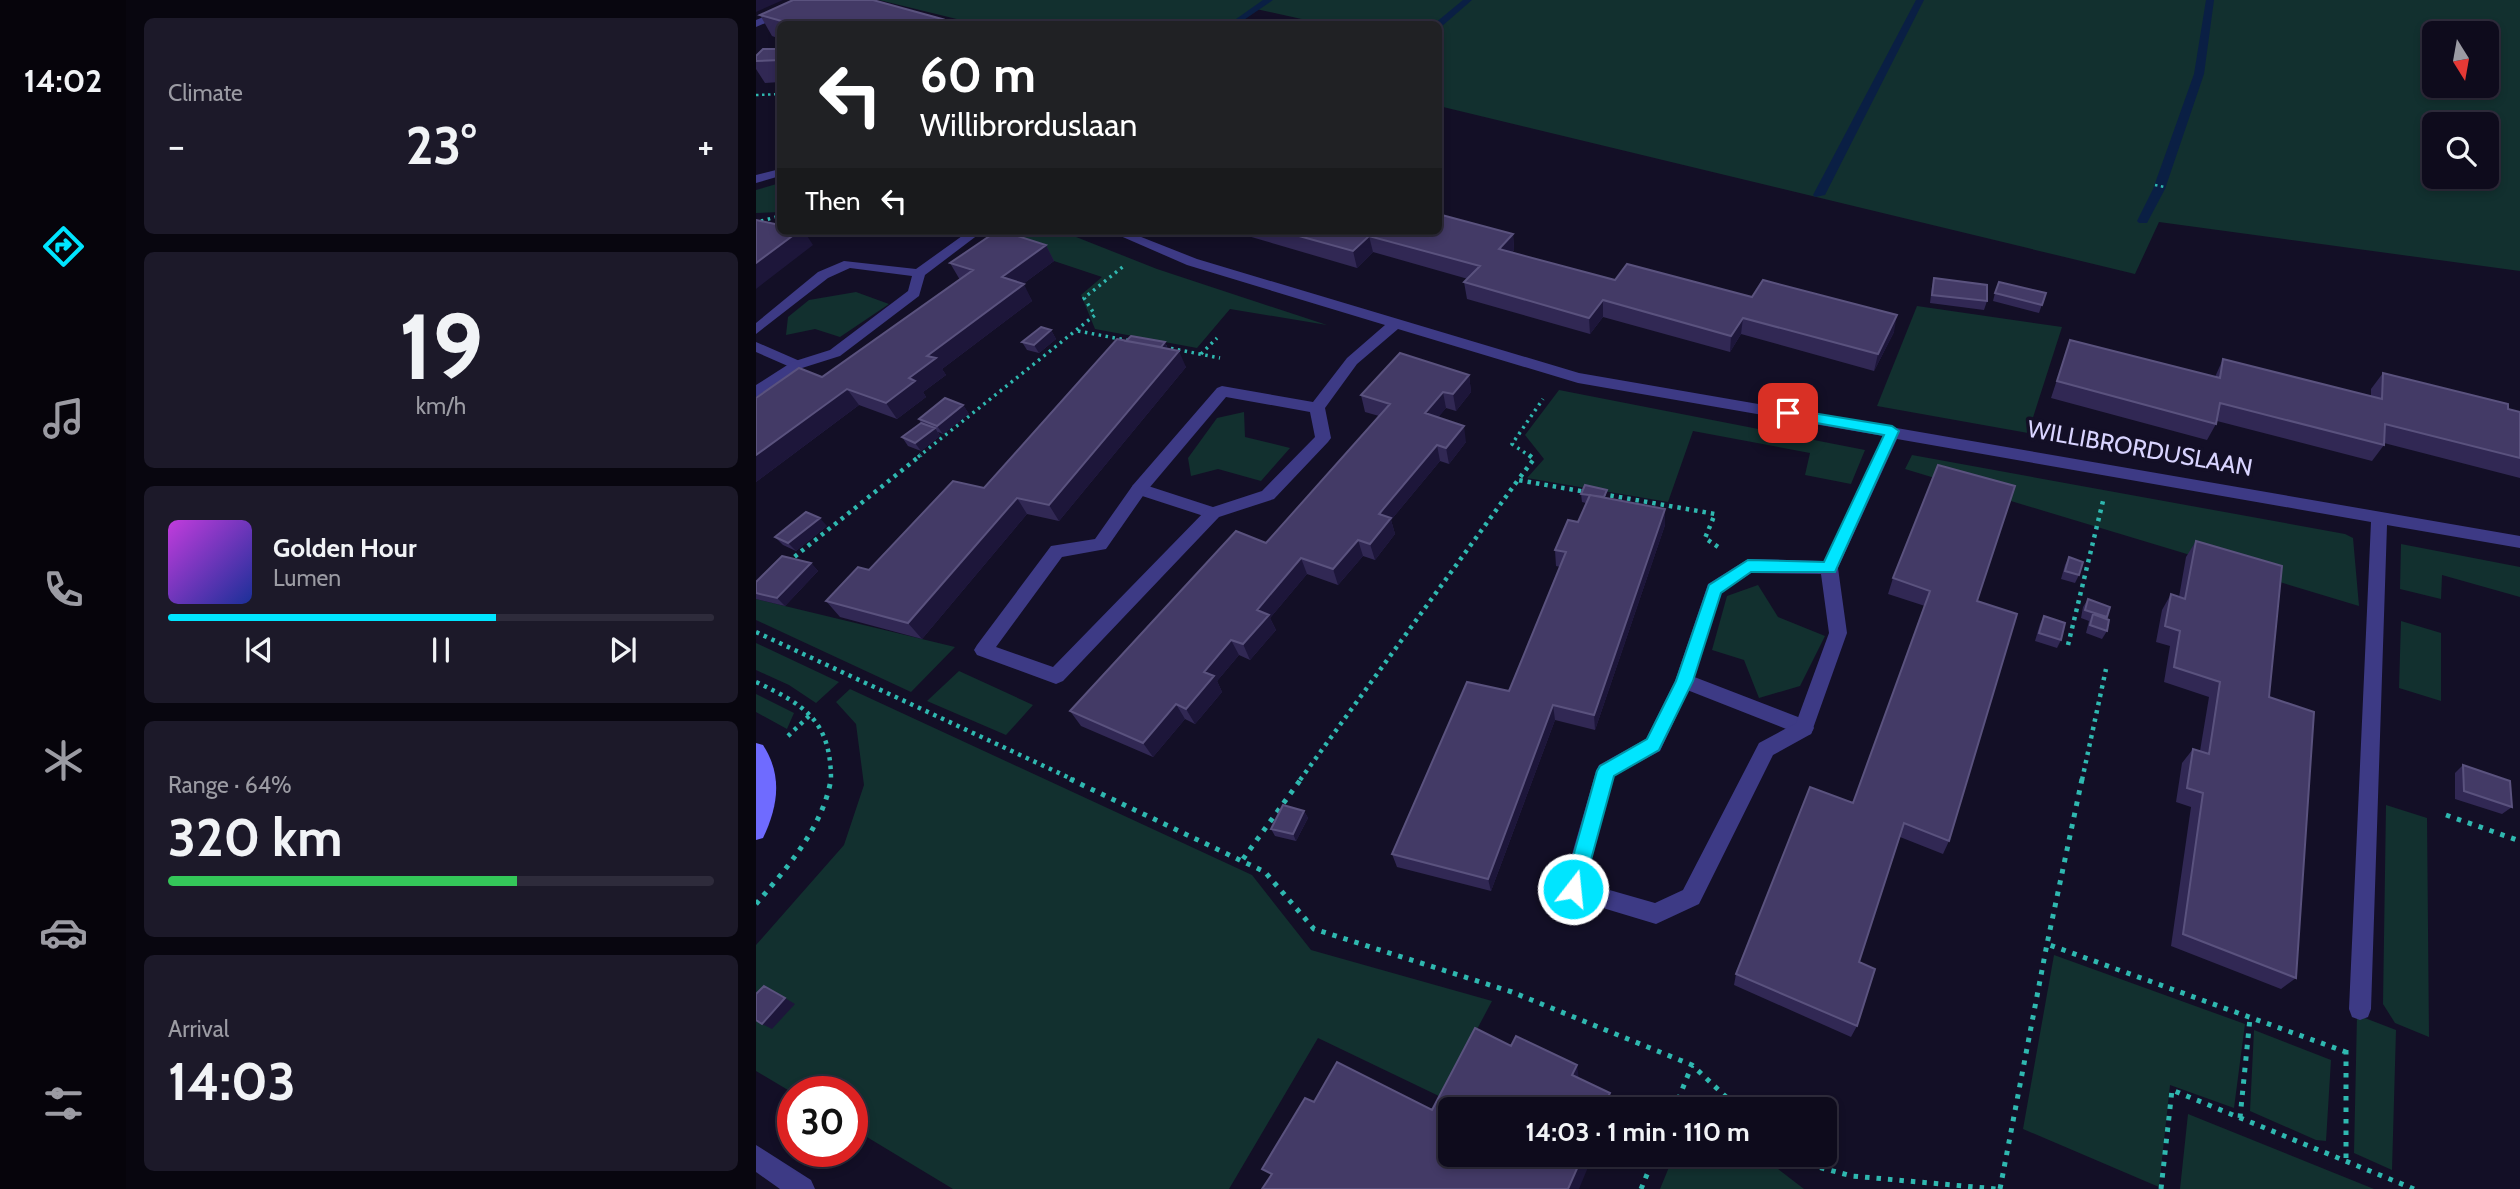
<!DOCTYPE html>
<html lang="en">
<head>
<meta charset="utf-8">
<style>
	:root { --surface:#0e0b1c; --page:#1c1929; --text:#f1f3f6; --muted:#9b9ba3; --line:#2e2b3b; --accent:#00e5ff }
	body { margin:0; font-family:Cabin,sans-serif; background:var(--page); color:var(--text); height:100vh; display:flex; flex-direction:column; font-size:26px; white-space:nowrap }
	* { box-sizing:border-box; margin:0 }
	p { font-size:23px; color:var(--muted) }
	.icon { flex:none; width:38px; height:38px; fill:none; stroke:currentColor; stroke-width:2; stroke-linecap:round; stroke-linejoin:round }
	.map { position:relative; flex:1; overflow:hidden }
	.side { display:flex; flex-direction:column; gap:18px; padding:18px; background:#08060f; width:630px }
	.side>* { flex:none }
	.top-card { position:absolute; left:21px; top:21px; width:665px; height:214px; border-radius:10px; box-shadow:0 4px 10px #0003,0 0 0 2px var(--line); background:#202124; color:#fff; overflow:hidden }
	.needle { width:46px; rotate:169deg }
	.fabs { position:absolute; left:1666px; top:21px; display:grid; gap:14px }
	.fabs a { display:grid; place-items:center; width:77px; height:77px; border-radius:10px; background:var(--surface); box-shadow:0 4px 10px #0003,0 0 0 2px var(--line); font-size:35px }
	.speed { position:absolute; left:21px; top:1076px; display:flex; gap:14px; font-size:35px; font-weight:700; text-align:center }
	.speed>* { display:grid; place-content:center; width:91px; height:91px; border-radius:50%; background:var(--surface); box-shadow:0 4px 10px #0003,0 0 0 2px var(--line); line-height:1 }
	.speed .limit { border:10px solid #d22; background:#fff; color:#111 }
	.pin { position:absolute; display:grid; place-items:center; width:60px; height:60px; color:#fff; margin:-30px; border-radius:14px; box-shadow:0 4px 10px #0006 }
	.me { position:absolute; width:77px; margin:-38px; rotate:16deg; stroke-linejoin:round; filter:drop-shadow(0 0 5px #0008) }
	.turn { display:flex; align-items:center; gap:24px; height:147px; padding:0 28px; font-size:32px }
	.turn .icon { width:91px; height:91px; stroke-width:2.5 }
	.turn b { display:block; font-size:49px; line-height:60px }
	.then { display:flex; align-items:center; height:66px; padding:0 28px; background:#0003; gap:14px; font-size:26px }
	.big { font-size:52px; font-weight:700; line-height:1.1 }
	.side .widget { flex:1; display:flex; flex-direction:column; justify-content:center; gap:10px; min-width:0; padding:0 24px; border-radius:10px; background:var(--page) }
	.side .dial { align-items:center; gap:0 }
	.dial b { font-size:91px; line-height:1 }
	.song { display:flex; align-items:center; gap:21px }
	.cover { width:84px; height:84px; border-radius:10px; background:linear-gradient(135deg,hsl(290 70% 55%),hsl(230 70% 35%)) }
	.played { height:7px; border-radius:4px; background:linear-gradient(90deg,var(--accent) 60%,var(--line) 60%) }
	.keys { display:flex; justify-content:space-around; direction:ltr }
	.heat { display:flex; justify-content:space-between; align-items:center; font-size:38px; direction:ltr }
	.charge { height:10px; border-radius:5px; background:linear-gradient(90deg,#34c759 64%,var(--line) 0) }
	.trip { position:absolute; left:682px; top:1097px; width:399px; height:70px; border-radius:10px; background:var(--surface); box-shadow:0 4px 10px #0003,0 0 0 2px var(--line); font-weight:700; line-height:70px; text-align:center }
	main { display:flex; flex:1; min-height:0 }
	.menu { display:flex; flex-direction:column; width:126px; justify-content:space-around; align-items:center; background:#06040b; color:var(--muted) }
	.menu .icon { width:49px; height:49px }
	.menu .selected { color:var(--accent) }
	.menu b { font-size:32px; color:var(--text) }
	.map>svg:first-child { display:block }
	.green { fill:#12302f; fill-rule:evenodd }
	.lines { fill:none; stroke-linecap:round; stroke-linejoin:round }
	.stream { fill:#0a1f44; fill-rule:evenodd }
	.path-far3 { stroke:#2fb8b0; stroke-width:2.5; stroke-dasharray:2.5 3.5; stroke-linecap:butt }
	.path-far2 { stroke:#2fb8b0; stroke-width:3.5; stroke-dasharray:2.5 4.5; stroke-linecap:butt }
	.path-far1 { stroke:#2fb8b0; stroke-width:4.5; stroke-dasharray:3.5 5; stroke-linecap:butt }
	.path { stroke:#2fb8b0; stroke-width:5; stroke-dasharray:4.5 7; stroke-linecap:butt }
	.lane { fill:#3d3a85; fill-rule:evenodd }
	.street { fill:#3d3a85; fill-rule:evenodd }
	.secondary { fill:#6f6bff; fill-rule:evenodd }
	.wall { fill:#312854 }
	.shaded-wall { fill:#1d163a }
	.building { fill:#433a66; stroke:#5a527e; stroke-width:2 }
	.route { fill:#00e5ff; stroke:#0095a6; stroke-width:2 }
	.labels { text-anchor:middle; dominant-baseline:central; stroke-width:7; stroke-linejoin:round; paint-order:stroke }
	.street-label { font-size:24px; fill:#d9d4ff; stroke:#130f26 }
</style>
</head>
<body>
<main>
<nav class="menu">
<b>14:02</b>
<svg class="icon selected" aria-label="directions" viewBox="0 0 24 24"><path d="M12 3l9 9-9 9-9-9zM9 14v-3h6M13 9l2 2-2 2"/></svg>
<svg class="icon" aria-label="music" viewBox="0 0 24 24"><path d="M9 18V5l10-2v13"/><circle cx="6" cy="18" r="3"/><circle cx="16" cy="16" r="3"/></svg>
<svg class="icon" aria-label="phone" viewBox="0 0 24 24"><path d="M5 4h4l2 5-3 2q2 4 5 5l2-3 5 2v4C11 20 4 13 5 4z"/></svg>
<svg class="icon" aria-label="climate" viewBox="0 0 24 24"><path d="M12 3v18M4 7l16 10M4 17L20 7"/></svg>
<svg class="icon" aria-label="car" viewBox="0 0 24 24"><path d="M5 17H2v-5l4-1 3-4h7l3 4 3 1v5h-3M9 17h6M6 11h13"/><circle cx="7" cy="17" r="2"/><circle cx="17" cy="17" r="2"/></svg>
<svg class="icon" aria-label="filters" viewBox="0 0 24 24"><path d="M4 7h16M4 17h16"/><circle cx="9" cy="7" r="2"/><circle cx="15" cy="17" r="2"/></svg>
</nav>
<section class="side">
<div class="widget"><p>Climate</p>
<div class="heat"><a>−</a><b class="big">23°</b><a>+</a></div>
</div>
<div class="widget dial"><b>19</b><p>km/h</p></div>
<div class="widget">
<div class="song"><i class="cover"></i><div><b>Golden Hour</b><p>Lumen</p></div></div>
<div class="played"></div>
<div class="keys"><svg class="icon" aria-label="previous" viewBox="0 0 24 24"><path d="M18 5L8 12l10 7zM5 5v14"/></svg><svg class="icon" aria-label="pause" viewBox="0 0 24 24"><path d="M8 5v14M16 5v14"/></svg><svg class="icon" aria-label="next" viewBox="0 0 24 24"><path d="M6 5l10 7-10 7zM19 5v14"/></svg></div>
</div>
<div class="widget"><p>Range · 64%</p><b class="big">320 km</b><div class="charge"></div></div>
<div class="widget"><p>Arrival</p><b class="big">14:03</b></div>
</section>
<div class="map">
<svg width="1764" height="1189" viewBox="0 0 1764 1189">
	<rect width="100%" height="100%" fill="#130f26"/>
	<path class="green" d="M123,0h1641v271l-361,-49 -24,52 -696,-168 -1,-82h-114l-68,-15 -22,15h-257zM1678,33h53v53h-53zM1678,124h53v53h-53z
		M24,183v29l-24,1v-23z
		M243,231h62l96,38 170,56 -97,-16 -33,39 -102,-19 -14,-34 21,-18 -114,-38z
		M100,292l33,12 -49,33 -25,-8 -29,6 2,-18 21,-17z
		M1161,306l145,21 -34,106 -151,-27z
		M803,390l306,60 -14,34 -46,-9 5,-22 -117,-22 -25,71 -141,-24 17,-19 -19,-24z
		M488,412l1,25 45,11 -29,33 -43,-12 -27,7 -3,-18 29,-40z
		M1156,455l433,79 8,4 6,68 -454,-137z
		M1645,544l119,23v30l-78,-22 -1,24 -41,-10z
		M1002,585l20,32 47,19 -25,50 -41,12 -15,-38 -32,-10 15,-54z
		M0,599l199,48 -44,45 -155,-72z
		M1645,621l40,12v68l-42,-13z
		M0,643l83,39 -23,21 -27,-18 -33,-15z
		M203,671l74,34 -27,30 -79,-34z
		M94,689l402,186 59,75 181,51 -51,96 -123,-59 -89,151h-276l-101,-61v-36l-59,1 -37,-22v-126l88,-100 20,-60 -8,-61 -20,-22z
		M0,694l38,19 -7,16 -31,-17z
		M1630,805l41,13 2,219 -34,-14 -12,-19z
		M1298,955l191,69 -11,84 -64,-23 -11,102 -136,-58z
		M1601,1015l39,15 -4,140 -38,-17z
		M1498,1030l77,30 -5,81 -10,-1 -66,-29z
		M1432,1114l186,75h-194z
		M918,1155h86l44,34h-144z"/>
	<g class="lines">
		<path class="stream" d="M507,0h10l-35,24h-9z
			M707,0h9l-31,27 -7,-3z
			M1160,0h8l-99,195 -10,2 -2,-2z
			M1450,0h8l-10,74 -39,115 -18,34h-8l-2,-2 16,-32 41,-115z"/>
		<path class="path-far3" d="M0,95l24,-1
			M1399,185l9,2"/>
		<path class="path-far2" d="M5,221l19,-5
			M61,231l17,3
			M322,331l53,10
			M408,347l56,11
			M445,354l16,-16
			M162,457l177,-142 -11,-17 41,-33
			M775,457l-19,-13 31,-45"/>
		<path class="path-far1" d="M773,455l5,4 -16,21 68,12
			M846,494l113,20 -10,24 13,9
			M32,562l133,-107
			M0,632l318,148
			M1312,645l35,-144
			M0,682c49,23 75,39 75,98
			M32,736l22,-21
			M544,780l218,-300
			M1326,780l24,-111"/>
		<path class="path" d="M314,779l195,93 49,57 198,63 180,73 48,45
			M1326,779l-35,165 299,108
			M1690,815l74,26
			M487,859l58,-80
			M0,904c31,-36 67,-77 75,-125
			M1590,1050v111
			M918,1110l18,-45
			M1484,1118l10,-100
			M1033,1155l6,6 57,15 145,13
			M885,1189l14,-34
			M1244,1189l47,-245
			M1405,1189l11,-99 242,99"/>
		<path class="lane" d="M29,8l4,1v4l-33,14v-7z
			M0,342l46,20 2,3 -7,5 -41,-18z
			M383,483l80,26 2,4 -8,6 -80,-26 -2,-4 2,-4z
			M928,673l127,49 3,6 -3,6 -7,2 -127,-50 -2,-5 2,-5z"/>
		<path class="street" d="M24,169v7l-24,7v-8z
			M213,231h14l-58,44 -6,21 -79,60 -38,12 -46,29v-12l36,-23 38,-12 78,-59 4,-15 -62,-8 -22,10 -72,56v-11l62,-51 26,-11 72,8z
			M353,231h17l71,28 382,114 941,163v12l-133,-23 -16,484 -3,8 -8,3 -8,-3 -3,-8 22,-487 -474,-83 -59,129 9,65 -36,101 -38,21 -74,149 -43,20 -83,-25 -8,-3 -3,-7 34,-118 3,-6 47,-26 29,-58 33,-97 40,-25 76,2 59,-125 -305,-53 -180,-54 -41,35 -32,44 6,30 -3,4 -54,57 -55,18 -156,164 -7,3 -79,-29 -3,-5 3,-5 74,-99 44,-7 38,-54 84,-97 5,-2 91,16 34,-44 38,-33 -198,-60zM470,397l84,15 5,25 -53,54 -55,18 -154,158 -57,-20 66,-90 44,-8 39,-56zM995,573l70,1 8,59 -33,90 -37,20 -76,147 -28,13 -70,-20 29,-107 46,-25 33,-70 28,-88z
			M0,1145l55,35 4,9h-35l-24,-17z"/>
		<path class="secondary" d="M0,743l7,2c20,31 15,61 0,93l-7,2z"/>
	</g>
	<path class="wall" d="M4,15l185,9h-165v15l-8,-3z
		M24,49v33l-15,1 -9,-14v-13z
		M490,231h192l75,3 1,16 -2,3 103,27 137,17 142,35 -20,39 -133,-37 -11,18 -127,-35 -13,17 -123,-35 -3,-17 4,-3 -95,-27 -16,16 -109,-32z
		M290,245l8,16 -31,23 9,17 -90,68 4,6 -23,17 3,5 -29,22 -38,-14 -103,77v-84l66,-21 138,-97 -10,-17z
		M1178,278l53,23 -3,9 -54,-7 2,-16z
		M1239,293h51l-7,20 -46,-12z
		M295,330l5,9 -17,14 -12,-3 -5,-8z
		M1314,340l145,37 8,-18 148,37v-7l12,-16 137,39v66l-136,-35v2l-12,16 -155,-40 -1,3 -9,16 -156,-42z
		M412,349l18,18 -127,154 -32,-7 -105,125 -82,-22 -14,-16 158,-113z
		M713,375l2,17 -15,19 -10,-3 -8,9 28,25 -17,22 -9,-3 -49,59 4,14 -20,26 -12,-4 -25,29 -31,-11 -37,44 6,12 -26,30 -11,-5 -22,26 5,11 -27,32 -10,-5 -32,38 -72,-31 -11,-15 196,-168 113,-127 -14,-4 -4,-17z
		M207,405l6,9 -26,20 -5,-2 2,4 -19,15 -13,-5 -6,-9 19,-14 -2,-4z
		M825,494l26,4 58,27 -70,205 -40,-10 -64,171 -94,-24 -5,-13 117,-163 51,-124 -4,-1 -1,-16 23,-28 8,-19 -4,-1z
		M71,526l-31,25 -13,-6 -8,-8z
		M1440,541l73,156 27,281 -15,11 -110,-43 20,-139 -15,-5 6,-39 11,-14 7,2 9,-54 -45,-15 6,-36 -14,-4 6,-32 9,-16 8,3 7,-40z
		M1313,557l10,18 -4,8 -14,-4 4,-14z
		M55,563l7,8 -33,35 -29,-7v-17z
		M1137,578l84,23 -28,240 -6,13 -43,-17 -41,125 -2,64 -6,11 -117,-52 2,-11 117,-171 72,-197 -37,-12z
		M1332,599l19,18 -1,2 1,12 -5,8 -16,-6 3,-12 -8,-3 2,-11z
		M1288,616l17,24 -4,8 -22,-7 5,-17z
		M1707,765l49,42 -10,7 -47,-15v-26z
		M548,811l4,7 -12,23 -21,-5 -4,-7z"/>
	<path class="shaded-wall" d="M0,0h27l-27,12z
		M186,19l3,5h-15z
		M43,231h5l9,14 -57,44v-26z
		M757,234l1,16 -14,16 -1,-17z
		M613,236l4,16 -16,16 -4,-17z
		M290,245l8,16 -43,32 -9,-16z
		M268,284l8,17 -90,68 4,6 -23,17 3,5 -29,22 -11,-16 23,-25 18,-22z
		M847,300v17l-13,17 -1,-16z
		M1141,315l-3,17 -20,39 4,-17z
		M987,318l-2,16 -11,18 1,-16z
		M295,330l5,9 -17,14 -5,-8z
		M409,342l4,9 -14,3z
		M423,351l7,16 -127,154 -10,-16z
		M713,375l2,17 -15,19 -3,-17z
		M91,389l12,16 -103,77v-27z
		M687,392l3,16 -17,21 -4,-16z
		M207,405l6,9 -26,20 -6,-8z
		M708,426l2,16 -17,22 -3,-16z
		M179,428l5,8 -19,15 -6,-8z
		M681,445l3,16 -49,59 4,14 -20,26 -5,-16 9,-30z
		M261,498l10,16 -105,125 -14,-16z
		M909,509v16l-70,205 -1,-15z
		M64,518l7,8 -31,25 -8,-8z
		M602,540l5,16 -25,29 -5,-16z
		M545,558l6,16 -37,44 6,12 -26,30 -7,-16 14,-34z
		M55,563l7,8 -33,35 -8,-8z
		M475,640l8,15 -22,26 5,11 -27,32 -9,-15 18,-37z
		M420,704l9,15 -32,38 -10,-14z
		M797,705l2,15 -64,171 -3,-12z
		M548,811l4,7 -12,23 -3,-7z
		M29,998l10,6 -23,25 -10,-5z
		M821,1065l3,22 -8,-12z
		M854,1093l1,17h-9z
		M827,1155h10l-14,34h-11z"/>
	<path class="building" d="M37,0h80l69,19 -12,5h-138l-32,-9z
		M7,49h17v11l-24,1v-5z
		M682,214l75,20 -14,15 116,31 12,-16 125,33 11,-17 134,35 -19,39 -135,-36 -12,18 -128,-36 -14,18 -125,-36 16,-16 -111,-30 -16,15 -72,-20h157z
		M0,220l24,5v6h19l-43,32z
		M241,231h5l44,14 -44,32 22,7 -97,72 9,2 -27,20 6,3 -29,22 -39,-14 -91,66v-57l43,-30 23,9 151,-107 -23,-7z
		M1178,278l53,7v16l-55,-6z
		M1243,282l47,11 -4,12 -47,-12z
		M285,327l10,3 -17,15 -12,-3z
		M375,336l34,6 -4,5 -35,-6z
		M361,339l62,12 -130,154 -32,-7 -109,125 -82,-22 32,-34 11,3 84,-89 31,7z
		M1314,340l150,38 3,-19 159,40 1,-26 125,31v5l12,3v46l-135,-34 -1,21 -164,-42 -4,21 -159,-43z
		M644,353l69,22 -16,19 -10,-2 -18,21 39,13 -18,22 -9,-3 -58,69 12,4 -21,26 -12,-4 -25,29 -32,-11 -44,52 12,5 -26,29 -12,-4 -27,32 10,4 -28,33 -10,-5 -33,39 -73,-32 166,-180 30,12 124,-139 -29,-9z
		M189,398l18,7 -26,21 -18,-7z
		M165,423l14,5 -20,15 -13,-6z
		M1182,465l77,21 -38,115 40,13 -68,227 -45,-18 -45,139 16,7 -18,57 -121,-52 74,-187 43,16 77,-212 -37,-13z
		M829,485l22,5 -3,7 -23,-3z
		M834,495l75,14 -71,206 -41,-10 -65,174 -96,-25 75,-172 42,9 57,-139 -11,-2 13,-30 10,2z
		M50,512l14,6 -32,25 -13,-6z
		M1440,541l86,25 -13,131 45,15 -18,266 -113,-44 20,-141 -16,-5 6,-39 16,5 11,-72 -46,-15 6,-36 -15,-5 6,-32 14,5z
		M26,556l29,7 -34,35 -21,-5v-11z
		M1313,557l14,5 -4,13 -14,-4z
		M1332,599l22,8 -3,10 -22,-7z
		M1337,614l16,6 -2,11 -17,-6z
		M1288,616l21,7 -4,17 -22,-7z
		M1707,765l47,16 2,26 -48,-16z
		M527,805l21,6 -11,23 -22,-5z
		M8,986l21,12 -23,26 -6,-4v-26z
		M719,1028l36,18 5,-10 61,29 -5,10 38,18 -8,17h-151v45h132l-15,34h-306l10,-15 -10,-5 43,-71 9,4 23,-40 95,48z"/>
	<path class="route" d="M1032,409l104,17 7,5 -64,141h-84l-30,21 -28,88 -34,69 -45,26 -31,113 -3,7 -7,3 -7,-3 -2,-7 33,-118 3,-5 47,-27 29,-58 33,-96 39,-25 76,2 60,-127 -101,-18 -2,-4z"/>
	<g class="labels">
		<g class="street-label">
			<text transform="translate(1384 448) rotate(10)">WILLIBRORDUSLAAN</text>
		</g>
	</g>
</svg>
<div class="fabs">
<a><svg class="needle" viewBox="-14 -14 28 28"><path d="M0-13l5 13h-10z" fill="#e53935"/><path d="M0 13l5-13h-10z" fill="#9b9ba3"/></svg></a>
<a><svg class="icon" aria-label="search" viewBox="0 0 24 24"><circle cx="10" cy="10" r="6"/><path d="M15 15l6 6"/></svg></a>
</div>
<div class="speed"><div class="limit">30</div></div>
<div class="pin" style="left:1032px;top:413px;background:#d93025"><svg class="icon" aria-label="arrive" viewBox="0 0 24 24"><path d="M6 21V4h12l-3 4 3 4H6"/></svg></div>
<svg class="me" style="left:817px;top:889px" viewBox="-20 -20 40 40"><circle r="17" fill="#00e5ff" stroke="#fff" stroke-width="3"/><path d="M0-11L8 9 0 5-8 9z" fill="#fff"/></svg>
<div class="trip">14:03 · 1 min · 110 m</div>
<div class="top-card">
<div class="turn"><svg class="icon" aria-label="left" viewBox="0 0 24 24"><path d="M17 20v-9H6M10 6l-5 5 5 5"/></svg><div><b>60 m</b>Willibrorduslaan</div></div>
<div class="then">Then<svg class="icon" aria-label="left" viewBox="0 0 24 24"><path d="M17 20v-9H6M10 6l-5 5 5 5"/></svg></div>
</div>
</div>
</main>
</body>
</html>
